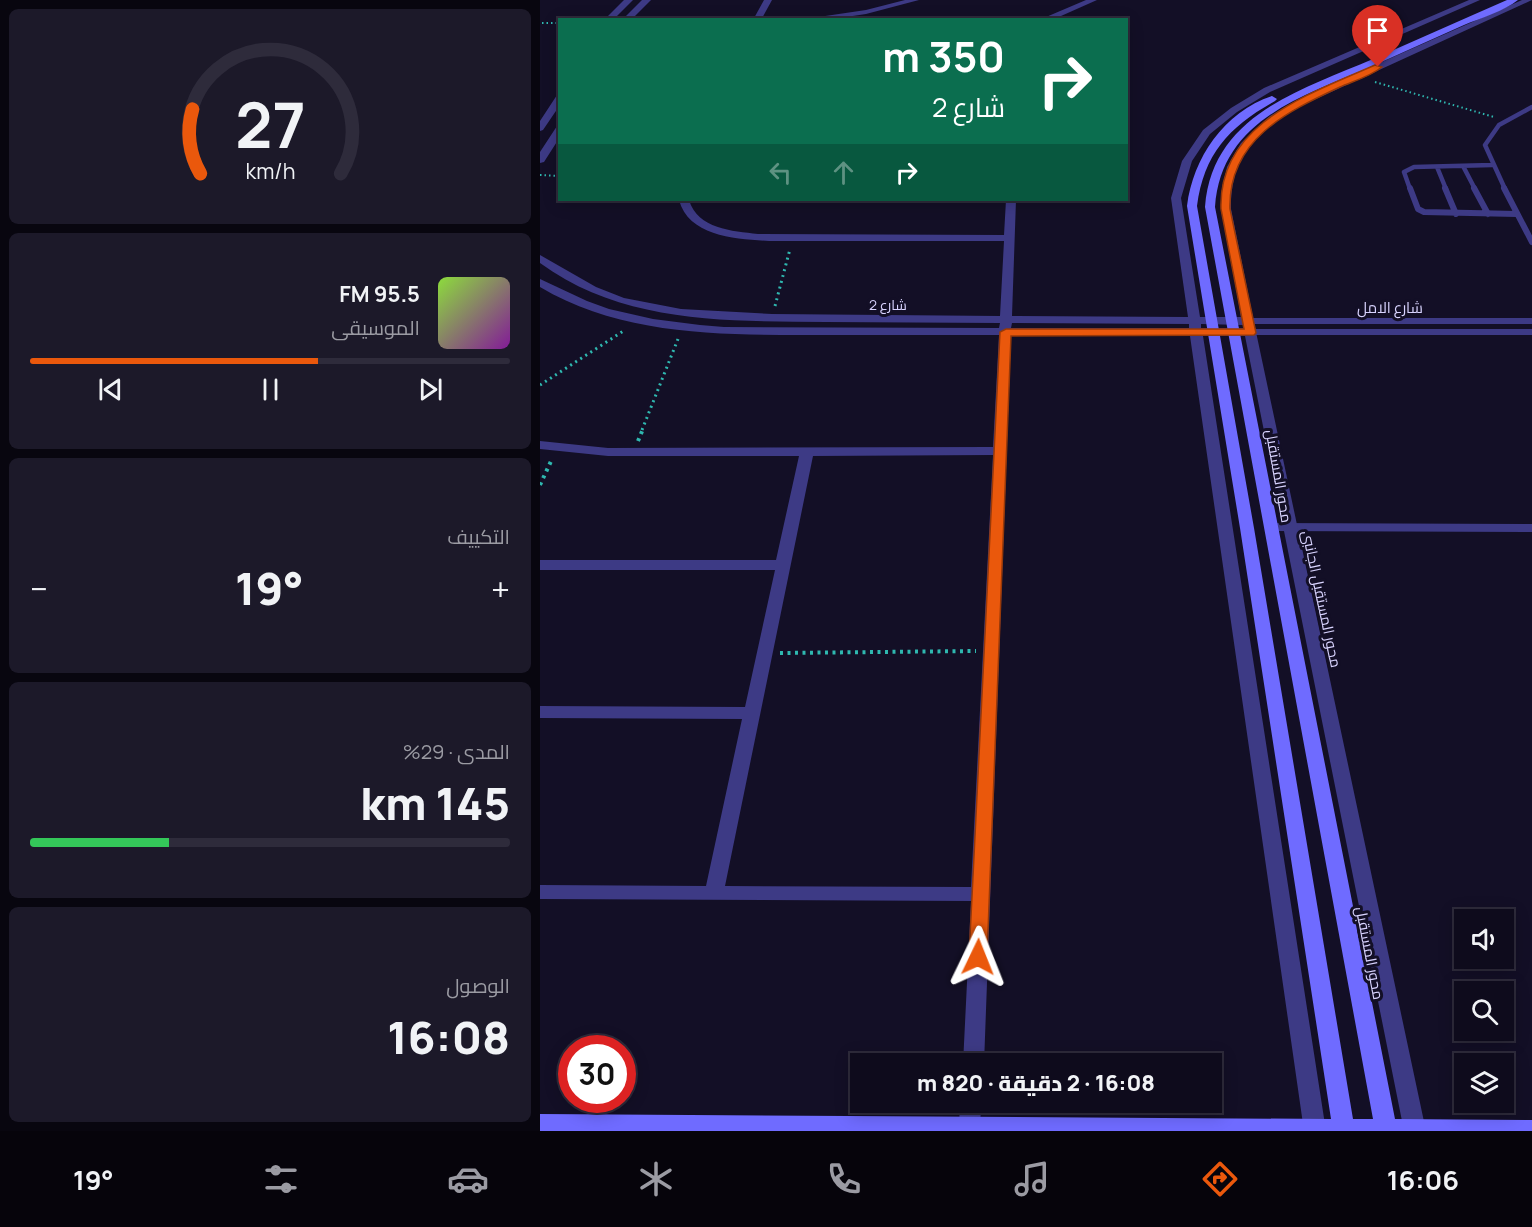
<!DOCTYPE html>
<html lang="ar">
<head>
<meta charset="utf-8">
<style>
	:root { --surface:#0e0b1c; --page:#1c1929; --text:#f1f3f6; --muted:#9b9ba3; --line:#2e2b3b; --accent:#ea580c }
	body { margin:0; font-family:Manrope,Cairo,sans-serif; background:var(--page); color:var(--text); direction:rtl; height:100vh; display:flex; flex-direction:column; font-size:22px; white-space:nowrap }
	* { box-sizing:border-box; margin:0 }
	p { font-size:20px; color:var(--muted) }
	.icon { flex:none; width:33px; height:33px; fill:none; stroke:currentColor; stroke-width:2; stroke-linecap:round; stroke-linejoin:round }
	.map { position:relative; flex:1; overflow:hidden; direction:ltr }
	.sheet { display:flex; flex-direction:column; gap:9px; padding:9px; background:#08060f; width:540px }
	.sheet>* { flex:none }
	.hud { position:absolute; left:18px; top:18px; width:570px; height:183px; border-radius:0px; box-shadow:0 3px 15px #0003,0 0 0 2px var(--line); direction:rtl; background:#0b6e4f; color:#fff; overflow:hidden }
	.controls { position:absolute; left:914px; top:909px; display:grid; gap:12px }
	.controls a { display:grid; place-items:center; width:60px; height:60px; border-radius:0px; background:var(--surface); box-shadow:0 3px 15px #0003,0 0 0 2px var(--line); font-size:30px }
	.speed { position:absolute; left:18px; top:1035px; display:flex; gap:12px; font-size:30px; font-weight:700; text-align:center }
	.speed>* { display:grid; place-content:center; width:78px; height:78px; border-radius:50%; background:var(--surface); box-shadow:0 3px 15px #0003,0 0 0 2px var(--line); line-height:1 }
	.speed .limit { border:9px solid #d22; background:#fff; color:#111 }
	.pin { position:absolute; display:grid; place-items:center; width:51px; height:51px; color:#fff; margin:-62px -26px; border-radius:50% 50% 50% 0; rotate:-45deg; box-shadow:0 0 6px #0007 }
	.pin .icon { rotate:45deg }
	.me { position:absolute; width:66px; margin:-33px; rotate:2deg; stroke-linejoin:round; filter:drop-shadow(0 0 4px #0008) }
	.turn { display:flex; align-items:center; gap:21px; height:126px; padding:0 24px; font-size:27px }
	.turn .icon { width:78px; height:78px; stroke-width:2.5 }
	.turn b { display:block; font-size:42px; line-height:51px }
	.lanes { display:flex; align-items:center; height:57px; padding:0 24px; background:#0003; justify-content:center; gap:30px; direction:ltr }
	.lanes .off { opacity:.35 }
	.big { font-size:45px; font-weight:800; line-height:1.1 }
	.sheet .widget { flex:1; display:flex; flex-direction:column; justify-content:center; gap:9px; min-width:0; padding:0 21px; border-radius:9px; background:var(--page) }
	.sheet .dial { align-items:center; gap:0 }
	.dial svg { height:156px; overflow:visible; fill:none; stroke:var(--line); stroke-width:7; stroke-linecap:round; text-anchor:middle }
	.dial text { fill:var(--text); stroke:none }
	.song { display:flex; align-items:center; gap:18px }
	.cover { width:72px; height:72px; border-radius:9px; background:linear-gradient(135deg,hsl(90 70% 55%),hsl(290 70% 35%)) }
	.played { height:6px; border-radius:3px; background:linear-gradient(90deg,var(--accent) 60%,var(--line) 60%) }
	.keys { display:flex; justify-content:space-around; direction:ltr }
	.heat { display:flex; justify-content:space-between; align-items:center; font-size:33px; direction:ltr }
	.charge { height:9px; border-radius:4px; background:linear-gradient(90deg,#34c759 29%,var(--line) 0) }
	.trip { position:absolute; left:310px; top:1053px; width:372px; height:60px; border-radius:0px; background:var(--surface); box-shadow:0 3px 15px #0003,0 0 0 2px var(--line); font-weight:800; line-height:60px; text-align:center; direction:rtl }
	.tab-bar { display:flex; height:96px; justify-content:space-around; align-items:center; background:#06040b; color:var(--muted) }
	.tab-bar .icon { width:42px; height:42px }
	.tab-bar .current { color:var(--accent) }
	.tab-bar b { font-size:27px; color:var(--text) }
	main { display:flex; flex:1; min-height:0 }
	.map>svg:first-child { display:block }
	.lines { fill:none; stroke-linecap:round; stroke-linejoin:round }
	.path-far2 { stroke:#2fb8b0; stroke-width:2; stroke-dasharray:1.5 3; stroke-linecap:butt }
	.path-far1 { stroke:#2fb8b0; stroke-width:3; stroke-dasharray:2 4; stroke-linecap:butt }
	.path { stroke:#2fb8b0; stroke-width:4; stroke-dasharray:3 4.5; stroke-linecap:butt }
	.lane-far2 { stroke:#3d3a85; stroke-width:4.5 }
	.lane-far1 { stroke:#3d3a85; stroke-width:6 }
	.lane { stroke:#3d3a85; stroke-width:8 }
	.street { fill:#3d3a85; fill-rule:evenodd }
	.secondary { fill:#6f6bff; fill-rule:evenodd }
	.route { fill:#ea580c; stroke:#983908; stroke-width:1.5 }
	.labels { text-anchor:middle; dominant-baseline:central; stroke-width:6; stroke-linejoin:round; paint-order:stroke }
	.far-street-label { font-size:14px; fill:#d9d4ff; stroke:#130f26 }
	.street-label { font-size:15px; fill:#d9d4ff; stroke:#130f26 }
</style>
</head>
<body>
<main>
<div class="map">
<svg width="992" height="1131" viewBox="0 0 992 1131">
	<rect width="100%" height="100%" fill="#130f26"/>
	<g class="lines">
		<path class="path-far2" d="M2,23h18
			M835,82l119,35
			M0,175l20,1"/>
		<path class="path-far1" d="M235,306l15,-57
			M0,385l85,-55
			M102,430l36,-91"/>
		<path class="path" d="M98,441l5,-12
			M0,485l12,-26
			M240,653l196,-2"/>
		<path class="lane-far2" d="M923,166l12,23
			M897,167l9,22
			M870,189l-6,-17 10,-5 78,-2
			M965,189l-20,-44 14,-20 33,-18"/>
		<path class="lane-far1" d="M870,188l8,21 6,3 93,2
			M905,188l11,26
			M934,188l14,26
			M964,188l28,54
			M708,321h284
			M710,332h282"/>
		<path class="lane" d="M731,527l261,1"/>
		<path class="street" d="M84,0h9l-20,20h-9z
			M102,0h9l-20,20h-9z
			M224,0h8l-11,20h-8z
			M365,0h14l-53,14 -40,6h-28l68,-10z
			M546,0h11l-45,20h-13z
			M929,0h11l-210,92 -33,20 -27,22 -18,27 -11,37 19,119h41l-20,-117 6,-33 14,-24 29,-27 35,-20 217,-96h10l-238,109c-40,26 -64,50 -63,100l25,123 170,799h-22l-159,-795h-42l123,795h-22l-114,-795 -179,-1 -27,729h-21l8,-163 -431,-2v-14l166,1 36,-167 -202,-1v-12l205,1 30,-137h-235v-10h236l23,-104h-191l-68,-7v-8l68,7 385,-1 6,-112c-60,0 -119,0 -179,0 -94,0 -196,2 -280,-48v-8l47,22 22,8 44,10 47,6 24,2 275,1 1,-5c-58,0 -116,-1 -174,-1 -99,-1 -203,2 -286,-59v-8l56,32 28,11 57,11 91,5 228,2 4,-75h-235c-32,-2 -80,-4 -90,-41h10c9,29 43,31 69,34l246,1 2,-35h10l-4,116 176,1 -17,-119 11,-37 21,-31 28,-22 33,-20zM472,323l177,1v4h-178zM661,324l42,1v3h-42zM453,455l-22,432 -246,-1 88,-430z
			M20,94v11l-17,25 -3,1v-10l17,-26z
			M20,125v12l-16,25 -4,1v-11l17,-26z
			M420,1102h22l-3,29h-18l-2,-5z"/>
		<path class="secondary" d="M967,0h11c-14,11 -37,18 -54,25 -32,14 -64,29 -96,43 -68,29 -147,53 -153,139l180,912 137,1v11h-992v-17l791,5 -91,-591 -53,-322c6,-48 37,-94 85,-110l5,3 -2,2c-45,25 -71,52 -78,105l57,322 99,591h20l-168,-912c7,-92 96,-117 168,-148 45,-20 89,-39 134,-59z"/>
	</g>
	<path class="route" d="M835,65l7,2c-11,9 -28,14 -42,20 -54,25 -112,53 -110,122l26,124 -2,2 -243,1 -24,621 -3,5 -6,3 -7,-3 -2,-5 31,-625 6,-3h238l-23,-120c-3,-86 89,-115 154,-144z"/>
	<g class="labels">
		<g class="far-street-label">
			<text x="348" y="304">شارع 2</text>
		</g>
		<g class="street-label">
			<text x="850" y="307">شارع الامل</text>
			<text transform="translate(739 476) rotate(80)">محور المستقبل</text>
			<text transform="translate(782 599) rotate(78)">محور المستقبل الجانبى</text>
			<text transform="translate(830 953) rotate(79)">محور المستقبل</text>
		</g>
	</g>
</svg>
<div class="controls">
<a><svg class="icon" aria-label="sound" viewBox="0 0 24 24"><path d="M4 9h4l5-4v14l-5-4H4zM17 9q2 3 0 6"/></svg></a>
<a><svg class="icon" aria-label="search" viewBox="0 0 24 24"><circle cx="10" cy="10" r="6"/><path d="M15 15l6 6"/></svg></a>
<a><svg class="icon" aria-label="layers" viewBox="0 0 24 24"><path d="M12 4l9 5-9 5-9-5zM3 14l9 5 9-5"/></svg></a>
</div>
<div class="speed"><div class="limit">30</div></div>
<div class="pin" style="left:838px;top:67px;background:#d93025"><svg class="icon" aria-label="arrive" viewBox="0 0 24 24"><path d="M6 21V4h12l-3 4 3 4H6"/></svg></div>
<svg class="me" style="left:438px;top:957px" viewBox="-20 -20 40 40"><path d="M0-17L14 15 0 8-14 15z" fill="#ea580c" stroke="#fff" stroke-width="4"/></svg>
<div class="trip">16:08 · 2 دقيقة · 820 m</div>
<div class="hud">
<div class="turn"><svg class="icon" aria-label="right" viewBox="0 0 24 24"><path d="M7 20v-9h11M14 6l5 5-5 5"/></svg><div><b>350 m</b>شارع 2</div></div>
<div class="lanes"><svg class="icon off" aria-label="left" viewBox="0 0 24 24"><path d="M17 20v-9H6M10 6l-5 5 5 5"/></svg><svg class="icon off" aria-label="ahead" viewBox="0 0 24 24"><path d="M12 20V5M6 11l6-6 6 6"/></svg><svg class="icon" aria-label="right" viewBox="0 0 24 24"><path d="M7 20v-9h11M14 6l5 5-5 5"/></svg></div>
</div>
</div>
<section class="sheet">
<div class="widget dial"><svg viewBox="0 0 100 80">
<path d="M14 69A42 42 0 1 1 86 69"/>
<path d="M14 69A42 42 0 0 1 10 36" stroke="#ea580c"/>
<text x="50" y="56" font-size="32" font-weight="700">27</text>
<text x="50" y="72" font-size="11">km/h</text>
</svg></div>
<div class="widget">
<div class="song"><i class="cover"></i><div><b>95.5 FM</b><p>الموسيقى</p></div></div>
<div class="played"></div>
<div class="keys"><svg class="icon" aria-label="previous" viewBox="0 0 24 24"><path d="M18 5L8 12l10 7zM5 5v14"/></svg><svg class="icon" aria-label="pause" viewBox="0 0 24 24"><path d="M8 5v14M16 5v14"/></svg><svg class="icon" aria-label="next" viewBox="0 0 24 24"><path d="M6 5l10 7-10 7zM19 5v14"/></svg></div>
</div>
<div class="widget"><p>التكييف</p>
<div class="heat"><a>−</a><b class="big">19°</b><a>+</a></div>
</div>
<div class="widget"><p>المدى · 29%</p><b class="big">145 km</b><div class="charge"></div></div>
<div class="widget"><p>الوصول</p><b class="big">16:08</b></div>
</section>
</main>
<nav class="tab-bar">
<b>16:06</b>
<svg class="icon current" aria-label="directions" viewBox="0 0 24 24"><path d="M12 3l9 9-9 9-9-9zM9 14v-3h6M13 9l2 2-2 2"/></svg>
<svg class="icon" aria-label="music" viewBox="0 0 24 24"><path d="M9 18V5l10-2v13"/><circle cx="6" cy="18" r="3"/><circle cx="16" cy="16" r="3"/></svg>
<svg class="icon" aria-label="phone" viewBox="0 0 24 24"><path d="M5 4h4l2 5-3 2q2 4 5 5l2-3 5 2v4C11 20 4 13 5 4z"/></svg>
<svg class="icon" aria-label="climate" viewBox="0 0 24 24"><path d="M12 3v18M4 7l16 10M4 17L20 7"/></svg>
<svg class="icon" aria-label="car" viewBox="0 0 24 24"><path d="M5 17H2v-5l4-1 3-4h7l3 4 3 1v5h-3M9 17h6M6 11h13"/><circle cx="7" cy="17" r="2"/><circle cx="17" cy="17" r="2"/></svg>
<svg class="icon" aria-label="filters" viewBox="0 0 24 24"><path d="M4 7h16M4 17h16"/><circle cx="9" cy="7" r="2"/><circle cx="15" cy="17" r="2"/></svg>
<b>19°</b>
</nav>
</body>
</html>
